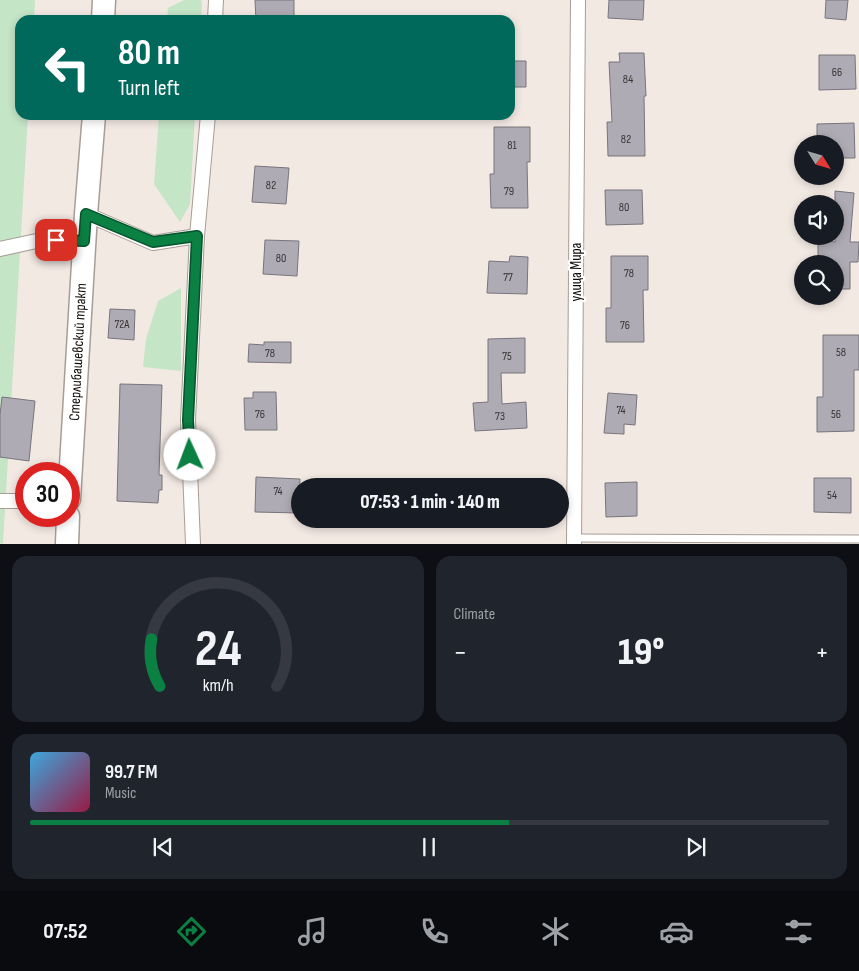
<!DOCTYPE html>
<html lang="en">
<head>
<meta charset="utf-8">
<style>
	:root { --surface:#171b24; --page:#20242c; --text:#f1f3f6; --muted:#9ea1a6; --line:#363941; --accent:#0b8043 }
	body { margin:0; font-family:"Sofia Sans Condensed",sans-serif; background:var(--page); color:var(--text); height:100vh; display:flex; flex-direction:column; font-size:19px; white-space:nowrap }
	* { box-sizing:border-box; margin:0 }
	p { font-size:16px; color:var(--muted) }
	.icon { flex:none; width:28px; height:28px; fill:none; stroke:currentColor; stroke-width:2; stroke-linecap:round; stroke-linejoin:round }
	.map { position:relative; height:544px; overflow:hidden }
	.details { display:flex; flex-direction:column; gap:12px; padding:12px; background:#0d0f14; flex:1 }
	.details>* { flex:none }
	.guide { position:absolute; left:15px; top:15px; width:500px; height:105px; border-radius:15px; box-shadow:0 2px 8px #0003; background:#00695c; color:#fff; overflow:hidden }
	.needle { width:32px; rotate:127deg }
	.fabs { position:absolute; left:794px; top:135px; display:grid; gap:10px }
	.fabs a { display:grid; place-items:center; width:50px; height:50px; border-radius:50%; background:var(--surface); box-shadow:0 2px 8px #0003; font-size:25px }
	.speed { position:absolute; left:15px; top:462px; display:flex; gap:10px; font-size:25px; font-weight:700; text-align:center }
	.speed>* { display:grid; place-content:center; width:65px; height:65px; border-radius:50%; background:var(--surface); box-shadow:0 2px 8px #0003; line-height:1 }
	.speed .limit { border:8px solid #d22; background:#fff; color:#111 }
	.pin { position:absolute; display:grid; place-items:center; width:42px; height:42px; color:#fff; margin:-21px; border-radius:10px; box-shadow:0 2px 8px #0006 }
	.me { position:absolute; width:55px; margin:-28px; rotate:358deg; stroke-linejoin:round; filter:drop-shadow(0 0 4px #0008) }
	.turn { display:flex; align-items:center; gap:18px; height:105px; padding:0 20px; font-size:22px }
	.turn .icon { width:65px; height:65px; stroke-width:2.5 }
	.turn b { display:block; font-size:35px; line-height:42px }
	.big { font-size:38px; font-weight:800; line-height:1.1 }
	.details .widget { flex:1; display:flex; flex-direction:column; justify-content:center; gap:8px; min-width:0; padding:0 18px; border-radius:15px; background:var(--page) }
	.details .dial { align-items:center; gap:0 }
	.dial svg { height:130px; overflow:visible; fill:none; stroke:var(--line); stroke-width:7; stroke-linecap:round; text-anchor:middle }
	.dial text { fill:var(--text); stroke:none }
	.song { display:flex; align-items:center; gap:15px }
	.cover { width:60px; height:60px; border-radius:8px; background:linear-gradient(135deg,hsl(200 70% 55%),hsl(340 70% 35%)) }
	.played { height:5px; border-radius:2px; background:linear-gradient(90deg,var(--accent) 60%,var(--line) 60%) }
	.keys { display:flex; justify-content:space-around; direction:ltr }
	.heat { display:flex; justify-content:space-between; align-items:center; font-size:28px; direction:ltr }
	.details .tiles { flex:1; display:grid; gap:12px; grid-template-columns:1fr 1fr }
	.widget:last-child { grid-column:span 2 }
	.trip { position:absolute; left:291px; top:478px; width:278px; height:50px; border-radius:25px; background:var(--surface); box-shadow:0 2px 8px #0003; font-weight:800; line-height:50px; text-align:center }
	.tabs { display:flex; height:80px; justify-content:space-around; align-items:center; background:#090b0e; color:var(--muted) }
	.tabs .icon { width:35px; height:35px }
	.tabs .selected { color:var(--accent) }
	.tabs b { font-size:22px; color:var(--text) }
	.map>svg:first-child { display:block }
	.green { fill:#c5e5c7 }
	.building { fill:#afabb4; stroke:#78747d }
	.lines { fill:none; stroke-linecap:round; stroke-linejoin:round }
	.lane-casing { stroke:#a69d97; stroke-width:9 }
	.street-casing { stroke:#a69d97; stroke-width:16 }
	.primary-casing { stroke:#a69d97; stroke-width:25 }
	.lane { stroke:#fff; stroke-width:7 }
	.street { stroke:#fff; stroke-width:14 }
	.primary { stroke:#fff; stroke-width:22 }
	.route-casing { stroke:#07532c; stroke-width:12 }
	.route { stroke:#0b8043; stroke-width:9 }
	.labels { text-anchor:middle; dominant-baseline:central; stroke-width:4.5; stroke-linejoin:round; paint-order:stroke }
	.number-label { font-size:12px; fill:#383434 }
	.street-label { font-size:15px; fill:#100c0a; stroke:#fff }
</style>
</head>
<body>
<div class="map">
<svg width="859" height="544" viewBox="0 0 859 544">
	<rect width="100%" height="100%" fill="#f3e9e3"/>
	<path class="green" d="M0,0h35l-1,20h-14v95h8l-25,429 -3,-1z
		M184,0h17l1,4 -1,16h-34l1,-12z
		M159,115h36l-5,89 -10,18 -26,-38z
		M181,288v83l-38,-4 3,-28 12,-38z"/>
	<path class="building" d="M255,0h39v20h-38z
		M609,0h35l-1,20 -35,-2z
		M826,0h22l-2,20 -21,-2z
		M619,53h25l2,43h-2l1,60h-37l-1,-34h5l-3,-60h11z
		M819,55h36l1,34 -37,1z
		M510,61h16v26h-16z
		M854,123l1,35h-20v-14h-18v-20z
		M494,127h36v35h-3l1,46h-37l-1,-34h4z
		M255,166l34,2 -3,36 -34,-2z
		M605,190h37l1,34 -37,1z
		M835,191l19,2 -4,49h9l-1,20h-8v27h-15v-25h-17v-23l17,1z
		M265,240l34,1 -2,35 -34,-2z
		M510,256l18,1 -1,37 -40,-1 2,-32 20,1z
		M611,256h37v34h-5l1,52h-38v-34h5z
		M110,309l25,1 -1,30 -26,-2z
		M823,335h36v35h-5v61l-37,1v-35h6z
		M525,338v35h-24l1,31 24,-2 1,26 -52,3 -2,-28 15,-1v-63z
		M264,342h27v21l-43,-1 1,-18 15,1z
		M120,384l42,1 -3,90h3v15h-3l-1,13 -41,-2z
		M253,392h23l1,38h-32l-1,-32h9z
		M608,393l29,2 -2,30 -11,-1v10l-20,-1z
		M2,397l33,4 -6,60 -29,-4v-42z
		M256,477l44,2 -1,34 -44,-1z
		M814,478h37v35l-37,-1z
		M637,482v34l-31,1 -1,-34z"/>
	<g class="lines">
		<g class="lane-casing">
			<path id="lane" d="M574,538l285,1"/>
		</g>
		<g class="street-casing">
			<path id="street" d="M215,20l1,-20
				M86,214l67,29 44,-7
				M0,249l41,-9 43,1
				M0,501h26
				M193,544l-5,-124 9,-184 11,-121
				M574,544l4,-544"/>
		</g>
		<g class="primary-casing">
			<path id="primary" d="M103,20l1,-20
				M69,499l17,-285 8,-99
				M67,544l1,-28"/>
		</g>
		<use href="#lane" class="lane"/>
		<use href="#street" class="street"/>
		<use href="#primary" class="primary"/>
	</g>
	<g class="lines">
		<g class="route-casing">
			<path id="route" d="M56,240l28,1 2,-27 67,28 44,-6 -9,184 2,35"/>
		</g>
		<use href="#route" class="route"/>
	</g>
	<g class="labels">
		<g class="number-label">
			<text x="837" y="72">66</text>
			<text x="628" y="79">84</text>
			<text x="626" y="139">82</text>
			<text x="512" y="145">81</text>
			<text x="271" y="185">82</text>
			<text x="509" y="191">79</text>
			<text x="624" y="207">80</text>
			<text x="281" y="258">80</text>
			<text x="629" y="273">78</text>
			<text x="508" y="277">77</text>
			<text x="122" y="324">72А</text>
			<text x="625" y="325">76</text>
			<text x="841" y="352">58</text>
			<text x="270" y="353">78</text>
			<text x="507" y="356">75</text>
			<text x="621" y="410">74</text>
			<text x="260" y="414">76</text>
			<text x="836" y="414">56</text>
			<text x="500" y="416">73</text>
			<text x="278" y="491">74</text>
			<text x="832" y="495">54</text>
		</g>
		<g class="street-label">
			<text transform="translate(576 272) rotate(-90)">улица Мира</text>
			<text transform="translate(78 352) rotate(-87)">Стерлибашевский тракт</text>
		</g>
	</g>
</svg>
<div class="fabs">
<a><svg class="needle" viewBox="-14 -14 28 28"><path d="M0-13l5 13h-10z" fill="#e53935"/><path d="M0 13l5-13h-10z" fill="#9ea1a6"/></svg></a>
<a><svg class="icon" aria-label="sound" viewBox="0 0 24 24"><path d="M4 9h4l5-4v14l-5-4H4zM17 9q2 3 0 6"/></svg></a>
<a><svg class="icon" aria-label="search" viewBox="0 0 24 24"><circle cx="10" cy="10" r="6"/><path d="M15 15l6 6"/></svg></a>
</div>
<div class="speed"><div class="limit">30</div></div>
<div class="pin" style="left:56px;top:240px;background:#d93025"><svg class="icon" aria-label="arrive" viewBox="0 0 24 24"><path d="M6 21V4h12l-3 4 3 4H6"/></svg></div>
<svg class="me" style="left:190px;top:455px" viewBox="-20 -20 40 40"><circle r="19" fill="#fff"/><path d="M0-13L10 11 0 6-10 11z" fill="#0b8043"/></svg>
<div class="trip">07:53 · 1 min · 140 m</div>
<div class="guide">
<div class="turn"><svg class="icon" aria-label="left" viewBox="0 0 24 24"><path d="M17 20v-9H6M10 6l-5 5 5 5"/></svg><div><b>80 m</b>Turn left</div></div>
</div>
</div>
<section class="details">
<div class="tiles">
<div class="widget dial"><svg viewBox="0 0 100 80">
<path d="M14 69A42 42 0 1 1 86 69"/>
<path d="M14 69A42 42 0 0 1 9 40" stroke="#0b8043"/>
<text x="50" y="56" font-size="32" font-weight="700">24</text>
<text x="50" y="72" font-size="11">km/h</text>
</svg></div>
<div class="widget"><p>Climate</p>
<div class="heat"><a>−</a><b class="big">19°</b><a>+</a></div>
</div>
<div class="widget">
<div class="song"><i class="cover"></i><div><b>99.7 FM</b><p>Music</p></div></div>
<div class="played"></div>
<div class="keys"><svg class="icon" aria-label="previous" viewBox="0 0 24 24"><path d="M18 5L8 12l10 7zM5 5v14"/></svg><svg class="icon" aria-label="pause" viewBox="0 0 24 24"><path d="M8 5v14M16 5v14"/></svg><svg class="icon" aria-label="next" viewBox="0 0 24 24"><path d="M6 5l10 7-10 7zM19 5v14"/></svg></div>
</div>
</div>
</section>
<nav class="tabs">
<b>07:52</b>
<svg class="icon selected" aria-label="directions" viewBox="0 0 24 24"><path d="M12 3l9 9-9 9-9-9zM9 14v-3h6M13 9l2 2-2 2"/></svg>
<svg class="icon" aria-label="music" viewBox="0 0 24 24"><path d="M9 18V5l10-2v13"/><circle cx="6" cy="18" r="3"/><circle cx="16" cy="16" r="3"/></svg>
<svg class="icon" aria-label="phone" viewBox="0 0 24 24"><path d="M5 4h4l2 5-3 2q2 4 5 5l2-3 5 2v4C11 20 4 13 5 4z"/></svg>
<svg class="icon" aria-label="climate" viewBox="0 0 24 24"><path d="M12 3v18M4 7l16 10M4 17L20 7"/></svg>
<svg class="icon" aria-label="car" viewBox="0 0 24 24"><path d="M5 17H2v-5l4-1 3-4h7l3 4 3 1v5h-3M9 17h6M6 11h13"/><circle cx="7" cy="17" r="2"/><circle cx="17" cy="17" r="2"/></svg>
<svg class="icon" aria-label="filters" viewBox="0 0 24 24"><path d="M4 7h16M4 17h16"/><circle cx="9" cy="7" r="2"/><circle cx="15" cy="17" r="2"/></svg>
</nav>
</body>
</html>
